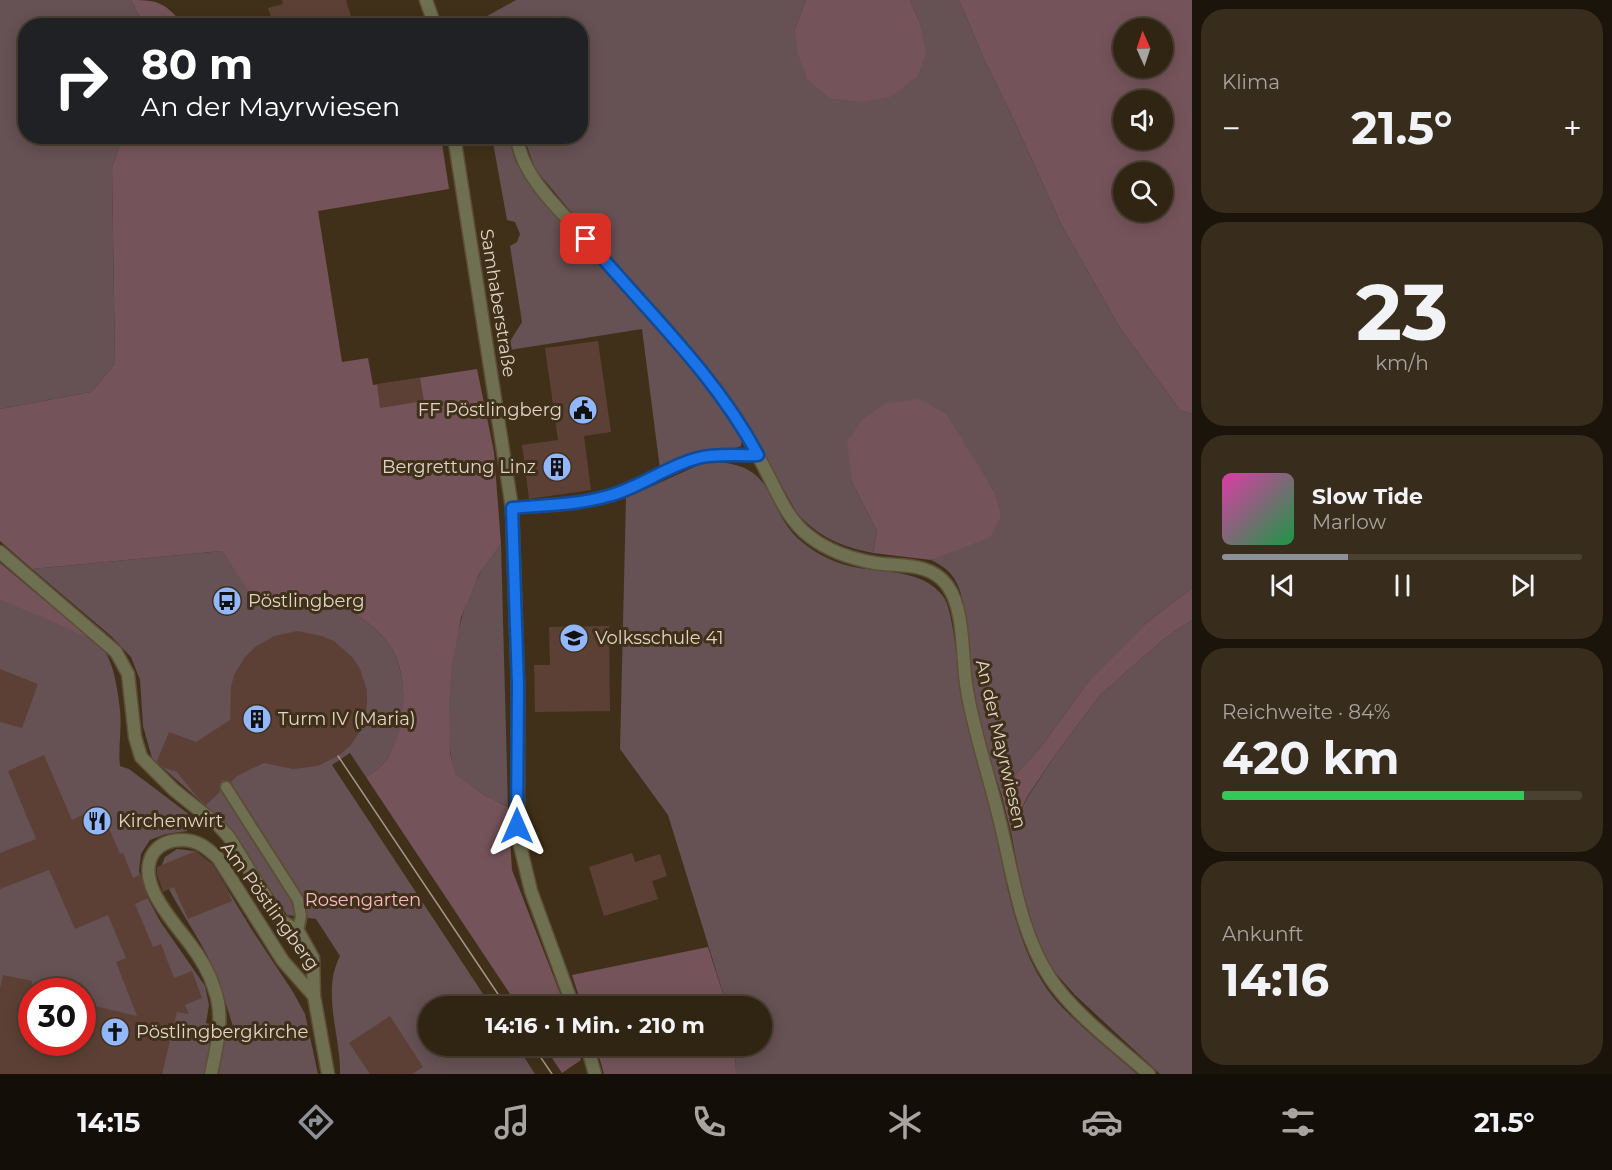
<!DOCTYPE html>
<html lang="de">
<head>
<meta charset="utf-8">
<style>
	:root { --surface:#302413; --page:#382c1c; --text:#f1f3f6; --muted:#a8a4a0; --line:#4b4133; --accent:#8c9099 }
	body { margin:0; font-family:Montserrat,sans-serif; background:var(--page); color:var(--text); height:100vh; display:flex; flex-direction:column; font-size:22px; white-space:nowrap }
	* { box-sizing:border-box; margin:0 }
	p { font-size:20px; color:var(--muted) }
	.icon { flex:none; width:33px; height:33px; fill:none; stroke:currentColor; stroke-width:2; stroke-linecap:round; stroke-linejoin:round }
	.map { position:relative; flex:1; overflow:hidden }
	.side { display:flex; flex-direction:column; gap:9px; padding:9px; background:#1a140a; width:420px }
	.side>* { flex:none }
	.hud { position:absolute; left:18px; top:18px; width:570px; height:126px; border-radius:24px; box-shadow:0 3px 15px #0003,0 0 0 2px var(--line); background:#202124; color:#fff; overflow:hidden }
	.needle { width:39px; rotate:357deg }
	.buttons { position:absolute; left:1113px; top:18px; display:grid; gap:12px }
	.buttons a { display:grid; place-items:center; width:60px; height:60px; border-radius:50%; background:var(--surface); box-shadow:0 3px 15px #0003,0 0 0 2px var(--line); font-size:30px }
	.speed { position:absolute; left:18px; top:978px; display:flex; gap:12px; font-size:30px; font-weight:700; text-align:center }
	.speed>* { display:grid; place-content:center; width:78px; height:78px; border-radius:50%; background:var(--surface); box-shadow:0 3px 15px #0003,0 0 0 2px var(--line); line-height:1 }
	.speed .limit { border:9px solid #d22; background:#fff; color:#111 }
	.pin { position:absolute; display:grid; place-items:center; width:51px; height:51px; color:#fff; margin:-26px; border-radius:12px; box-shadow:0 3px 9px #0006 }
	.me { position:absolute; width:66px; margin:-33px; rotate:0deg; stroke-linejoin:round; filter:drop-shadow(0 0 4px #0008) }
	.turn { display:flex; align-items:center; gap:21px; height:126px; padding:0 24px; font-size:27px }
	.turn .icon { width:78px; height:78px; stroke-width:2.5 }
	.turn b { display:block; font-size:42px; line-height:51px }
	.big { font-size:45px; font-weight:700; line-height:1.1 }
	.side .widget { flex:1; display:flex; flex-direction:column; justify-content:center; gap:9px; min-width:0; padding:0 21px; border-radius:24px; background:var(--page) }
	.side .dial { align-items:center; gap:0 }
	.dial b { font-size:78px; line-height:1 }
	.song { display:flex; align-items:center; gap:18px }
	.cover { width:72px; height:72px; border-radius:9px; background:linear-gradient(135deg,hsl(320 70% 55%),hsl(140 70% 35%)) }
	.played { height:6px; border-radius:3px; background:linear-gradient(90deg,var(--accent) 35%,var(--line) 35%) }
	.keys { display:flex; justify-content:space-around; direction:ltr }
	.heat { display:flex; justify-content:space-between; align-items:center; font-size:33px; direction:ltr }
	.charge { height:9px; border-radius:4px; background:linear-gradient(90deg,#34c759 84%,var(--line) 0) }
	.trip { position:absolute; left:418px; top:996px; width:354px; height:60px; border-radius:30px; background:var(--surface); box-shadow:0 3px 15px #0003,0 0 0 2px var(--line); font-weight:700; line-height:60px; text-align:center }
	.tab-bar { display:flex; height:96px; justify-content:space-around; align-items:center; background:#130e08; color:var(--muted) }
	.tab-bar .icon { width:42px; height:42px }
	.tab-bar .active { color:var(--accent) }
	.tab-bar b { font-size:27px; color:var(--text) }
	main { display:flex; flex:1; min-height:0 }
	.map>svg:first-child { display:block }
	.green { fill:#665154; fill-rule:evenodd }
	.forest { fill:#74545a; fill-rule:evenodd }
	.building { fill:#5c4036 }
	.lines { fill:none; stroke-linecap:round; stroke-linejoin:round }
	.service-casing { stroke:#5d4e38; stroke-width:14 }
	.minor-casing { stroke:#5d4e38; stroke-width:15 }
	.service { stroke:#6e7051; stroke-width:10 }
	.minor { stroke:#6e7051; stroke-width:12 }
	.tram { stroke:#a49787; stroke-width:1.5 }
	.route-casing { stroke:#114b97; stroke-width:15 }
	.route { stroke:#1a73e8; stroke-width:10 }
	.labels { text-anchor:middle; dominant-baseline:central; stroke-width:6; stroke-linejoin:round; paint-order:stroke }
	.street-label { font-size:18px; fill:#dfd5c8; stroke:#403019 }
	.poi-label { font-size:18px; fill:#dfd5c8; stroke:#403019; text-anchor:start }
	.park-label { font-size:18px; fill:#f8bac5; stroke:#403019 }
</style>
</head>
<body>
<main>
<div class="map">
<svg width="1192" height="1074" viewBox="0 0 1192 1074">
	<rect width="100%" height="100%" fill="#403019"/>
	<path class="green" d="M0,0h131l13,25 -118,1v110l97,1 -11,30 3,197 -24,28 -91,17z
		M516,0h290l-11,29 124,-8 -9,-21h49l24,57 35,72 43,95 59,104 60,82 12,4v174l-47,36 -55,55 -49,68 -30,33 -9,16c-13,-40 -26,-80 -32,-121 -4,-28 -1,-59 -11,-87 -6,-15 -14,-21 -28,-28l16,-7 47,-62 -19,-29 -123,20 25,49 -4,22c-31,-6 -55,-16 -76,-40l-57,-100 -205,-244 -11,-32 56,-1v-110h-111z
		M492,137h16l8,25 19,30 165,187 42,59 -1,8 -10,4 -35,3 -36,16 -18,-140 -138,22 18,-29 -12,-76 7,-4 3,-8 -5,-12 -8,-2z
		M719,462c61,6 45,48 83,80 16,13 37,23 57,26 30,5 63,2 84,28 12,16 15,86 21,111 6,30 17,58 24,88 15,63 23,150 65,202 24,28 56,52 84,77h-401l-1,-28h27v-40h-35l-59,-191 -48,-66 6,-251 75,-34z
		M501,544l7,263 -25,-13 -29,-20c-13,-61 -4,-144 25,-199 6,-11 15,-21 22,-31z
		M222,551l38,57c10,-3 20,-10 30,-11 37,-3 82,20 102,52 18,33 15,85 -8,114 -4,5 -12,10 -18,14l-16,-24 -18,12 159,241h-62v40h88l18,28h-195c1,-38 -19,-82 0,-118l-24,-37 -29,-4 -62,-92 -73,-65 -9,-32 -3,-46 -9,-23 -20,-21 -79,-67z
		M0,600c26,10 94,32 107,55 8,15 11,38 13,55 2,19 -2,37 0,56l9,3 61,46 -3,16 -21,3 -16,6 -9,14 -2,17 6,22 15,28 45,65 4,19 -3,18 28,7c-8,-26 -15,-52 -27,-75 -15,-29 -35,-55 -47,-86l5,-12 12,-8 17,2 18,13 40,66 41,62 12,22 13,60h-318zM32,992h50v50h-50z
		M1192,620v454h-32l-85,-79 -24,-27 -19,-42 -12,-46 -9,-48 16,-34 31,-47 42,-56 65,-57z"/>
	<path class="forest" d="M131,0c31,0 33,4 54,25h-41z
		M806,0h104l9,21 7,30 -8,25 -28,21 -28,5 -32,-4 -22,-18 -11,-28 -2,-23z
		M959,0h233v414l-12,-4 -60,-82 -59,-104 -43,-95 -35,-72zM1162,28v40h-38v-40zM1162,100v40h-38v-40zM1162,172v40h-38v-40z
		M123,137h318l8,52 -131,22 24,151 26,-4 5,27 104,-16 17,83 7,92 -22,30 -18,44 -9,47 -3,37 1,51 5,21 28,20 25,13 4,63 53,136h-47l-152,-229c6,-4 14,-9 18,-14 22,-28 26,-83 8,-114 -20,-32 -65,-55 -102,-52 -10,1 -20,8 -30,12l-38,-58 -190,18 -32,-28v-132l91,-17 24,-28 -3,-197z
		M920,399l26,15 48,77 7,24 -10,22 -60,23 -58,-7 4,-22 -25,-49 -5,-40 15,-22 24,-17z
		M0,563l91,76 -49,-22 -42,-17z
		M1192,588v32l-27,18 -65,57 -42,56 -31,46 -16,35 -9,-36 9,-16 30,-33 49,-68 55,-55z
		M708,947l19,59h-145l-10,-31z
		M544,1046h32l5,14 -19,13z
		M596,1046h139l1,28h-132z"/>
	<path class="building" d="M282,0h64l8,26h-80l-6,-18 15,-4z
		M598,341l13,91 -27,4 7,54 -62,9 -7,-54 36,-5 -13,-92z
		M420,378l4,23 -44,7 -3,-24z
		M609,626l1,85 -75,1 -1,-47h16l-1,-38z
		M297,631l25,5 12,5 19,17 7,11 7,21v12l-1,12 -7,19 -9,13 -12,10 -20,10 -25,3 -29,-6 -27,13 -6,6 -9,-2 -3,7 1,5 -14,13 -8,-7 -21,-26 -15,-5 -5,-6 12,-29 27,10 34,-22 1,-33 3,-12 11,-18 10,-10 19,-11z
		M0,669l38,15 -16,44 -22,-6z
		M44,755l28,65 28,-13 20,47 3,-1 10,25 8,-4 7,24 -13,6 18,43 8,-3 13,34 18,-7 10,27 -17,7 4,9 -12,-2 -15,62h-162v-86l3,-13 29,6v61h50v-39l55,13 -21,-54 10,-4 -18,-43 -33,14 -26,-59 -49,19v-36l36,-14 -28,-68z
		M196,851l17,14 13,21 6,15 -44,18 -14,-32 -11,5 -6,-18v-7z
		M632,853l3,9 25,-8 7,22 -15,5 6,18 -54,17 -15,-49z
		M390,1016l33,51 -11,7h-42l-21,-31z"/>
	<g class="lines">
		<g class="service-casing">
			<path id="service" d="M512,508c32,-3 65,-3 96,-12 32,-8 58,-30 90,-38 19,-5 40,-2 60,-3
				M226,787l72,113 3,16 -3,15"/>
		</g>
		<g class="minor-casing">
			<path id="minor" d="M426,0l9,26
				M454,136l58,372 6,176v153l13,54 42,115
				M516,136c2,8 4,16 7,23 12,29 39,53 59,76 48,56 102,109 145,169 15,21 27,44 39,67 12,23 22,49 43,65 19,15 43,23 66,27 26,4 55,-1 72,22 19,26 14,73 20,105 7,43 22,85 32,128 14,55 20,112 51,160 25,37 66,67 99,96
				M0,552l116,100 12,22 7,63 6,20 33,33 45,36 10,11 51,83 18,11 15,27 1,38 14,78
				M587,1046l8,28
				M211,1074c6,-29 14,-57 3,-86 -5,-16 -14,-31 -24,-44 -17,-23 -56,-63 -36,-92 7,-9 17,-12 28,-12 16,0 25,8 36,18l65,103 31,35"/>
		</g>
		<use href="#service" class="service"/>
		<use href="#minor" class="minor"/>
		<path class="tram" d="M338,756l168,250
			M533,1046l19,28"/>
	</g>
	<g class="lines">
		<g class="route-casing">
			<path id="route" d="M517,826l1,-142 -6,-176c32,-3 65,-3 96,-12 32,-8 58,-30 90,-38 19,-5 40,-2 60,-3 -44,-82 -113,-146 -172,-216"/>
		</g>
		<use href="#route" class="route"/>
	</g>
	<defs>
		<g id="civic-disc" transform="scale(1.5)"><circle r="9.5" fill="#92b7fd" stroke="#403019"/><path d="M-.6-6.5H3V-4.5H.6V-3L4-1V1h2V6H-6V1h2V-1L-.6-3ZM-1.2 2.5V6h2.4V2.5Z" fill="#111"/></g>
		<g id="building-disc" transform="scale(1.5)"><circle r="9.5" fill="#92b7fd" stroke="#403019"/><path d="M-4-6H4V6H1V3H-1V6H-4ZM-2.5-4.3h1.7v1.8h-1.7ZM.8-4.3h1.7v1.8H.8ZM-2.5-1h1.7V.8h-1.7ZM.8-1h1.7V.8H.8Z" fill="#111"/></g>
		<g id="bus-disc" transform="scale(1.5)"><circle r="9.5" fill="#92b7fd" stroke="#403019"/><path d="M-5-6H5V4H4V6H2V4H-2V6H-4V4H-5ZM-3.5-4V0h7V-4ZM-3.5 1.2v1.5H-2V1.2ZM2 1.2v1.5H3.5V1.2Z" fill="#111"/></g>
		<g id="school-disc" transform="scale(1.5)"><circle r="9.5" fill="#92b7fd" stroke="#403019"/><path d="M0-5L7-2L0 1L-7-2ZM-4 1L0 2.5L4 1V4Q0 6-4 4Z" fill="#111"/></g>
		<g id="restaurant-disc" transform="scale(1.5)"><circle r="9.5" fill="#92b7fd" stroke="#403019"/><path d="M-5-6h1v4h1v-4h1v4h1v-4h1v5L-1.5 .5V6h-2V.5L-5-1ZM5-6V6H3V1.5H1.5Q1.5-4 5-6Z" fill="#111"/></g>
		<g id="church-disc" transform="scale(1.5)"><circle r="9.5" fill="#92b7fd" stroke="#403019"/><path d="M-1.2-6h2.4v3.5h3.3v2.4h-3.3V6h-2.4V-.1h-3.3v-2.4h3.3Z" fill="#111"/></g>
	</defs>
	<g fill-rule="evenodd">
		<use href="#civic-disc" x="583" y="410"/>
		<use href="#building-disc" x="557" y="467"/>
		<use href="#bus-disc" x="227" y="601"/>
		<use href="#school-disc" x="574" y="638"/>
		<use href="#building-disc" x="257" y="719"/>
		<use href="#restaurant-disc" x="97" y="821"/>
		<use href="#church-disc" x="115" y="1032"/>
	</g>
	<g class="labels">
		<g class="street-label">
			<text transform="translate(498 303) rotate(81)">Samhaberstraße</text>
			<text transform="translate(1001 744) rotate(77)">An der Mayrwiesen</text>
			<text transform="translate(270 906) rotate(54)">Am Pöstlingberg</text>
		</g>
		<g class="poi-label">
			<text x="562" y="410" text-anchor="end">FF Pöstlingberg</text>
			<text x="536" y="467" text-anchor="end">Bergrettung Linz</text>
			<text x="248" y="601">Pöstlingberg</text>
			<text x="595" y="638">Volksschule 41</text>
			<text x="278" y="719">Turm IV (Maria)</text>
			<text x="118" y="821">Kirchenwirt</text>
			<text x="136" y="1032">Pöstlingbergkirche</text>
		</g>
		<g class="park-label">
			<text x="363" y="900">Rosengarten</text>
		</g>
	</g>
</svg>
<div class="buttons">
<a><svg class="needle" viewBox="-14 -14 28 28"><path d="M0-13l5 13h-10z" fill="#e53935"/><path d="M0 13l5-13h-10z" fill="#a8a4a0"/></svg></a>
<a><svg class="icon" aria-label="sound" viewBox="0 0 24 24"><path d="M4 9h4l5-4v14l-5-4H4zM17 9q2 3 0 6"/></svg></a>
<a><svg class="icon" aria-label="search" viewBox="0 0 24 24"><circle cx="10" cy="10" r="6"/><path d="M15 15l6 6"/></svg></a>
</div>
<div class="speed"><div class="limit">30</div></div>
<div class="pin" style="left:586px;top:239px;background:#d93025"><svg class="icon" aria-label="arrive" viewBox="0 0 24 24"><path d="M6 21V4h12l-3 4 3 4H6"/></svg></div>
<svg class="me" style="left:517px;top:826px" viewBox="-20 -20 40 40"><path d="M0-17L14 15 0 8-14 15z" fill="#1a73e8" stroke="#fff" stroke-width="4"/></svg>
<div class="trip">14:16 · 1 Min. · 210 m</div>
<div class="hud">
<div class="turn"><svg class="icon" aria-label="right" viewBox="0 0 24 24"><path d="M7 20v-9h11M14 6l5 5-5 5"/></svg><div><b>80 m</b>An der Mayrwiesen</div></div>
</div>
</div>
<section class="side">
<div class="widget"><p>Klima</p>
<div class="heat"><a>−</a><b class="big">21.5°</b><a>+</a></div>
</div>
<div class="widget dial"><b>23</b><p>km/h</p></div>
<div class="widget">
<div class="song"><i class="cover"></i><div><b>Slow Tide</b><p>Marlow</p></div></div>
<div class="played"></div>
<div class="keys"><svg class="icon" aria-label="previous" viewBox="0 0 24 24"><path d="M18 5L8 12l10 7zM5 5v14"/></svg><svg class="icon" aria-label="pause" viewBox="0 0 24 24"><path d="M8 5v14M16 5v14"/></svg><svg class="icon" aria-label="next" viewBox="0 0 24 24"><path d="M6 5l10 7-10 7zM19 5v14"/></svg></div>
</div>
<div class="widget"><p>Reichweite · 84%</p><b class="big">420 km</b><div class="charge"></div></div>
<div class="widget"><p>Ankunft</p><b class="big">14:16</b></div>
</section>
</main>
<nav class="tab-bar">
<b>14:15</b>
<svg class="icon active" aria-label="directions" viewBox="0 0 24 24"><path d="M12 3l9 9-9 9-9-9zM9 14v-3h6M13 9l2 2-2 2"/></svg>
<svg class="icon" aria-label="music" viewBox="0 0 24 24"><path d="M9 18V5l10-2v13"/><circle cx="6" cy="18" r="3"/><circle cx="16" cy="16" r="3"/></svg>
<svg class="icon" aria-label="phone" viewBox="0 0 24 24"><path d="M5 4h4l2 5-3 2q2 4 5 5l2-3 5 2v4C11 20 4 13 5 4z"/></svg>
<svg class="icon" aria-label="climate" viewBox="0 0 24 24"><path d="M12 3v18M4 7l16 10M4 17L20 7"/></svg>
<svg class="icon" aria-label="car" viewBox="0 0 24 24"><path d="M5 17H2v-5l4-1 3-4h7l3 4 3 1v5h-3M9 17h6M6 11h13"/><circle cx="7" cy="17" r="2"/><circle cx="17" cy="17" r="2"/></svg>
<svg class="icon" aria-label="filters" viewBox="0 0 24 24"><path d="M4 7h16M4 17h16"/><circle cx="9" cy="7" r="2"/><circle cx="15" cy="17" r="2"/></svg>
<b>21.5°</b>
</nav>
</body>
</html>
